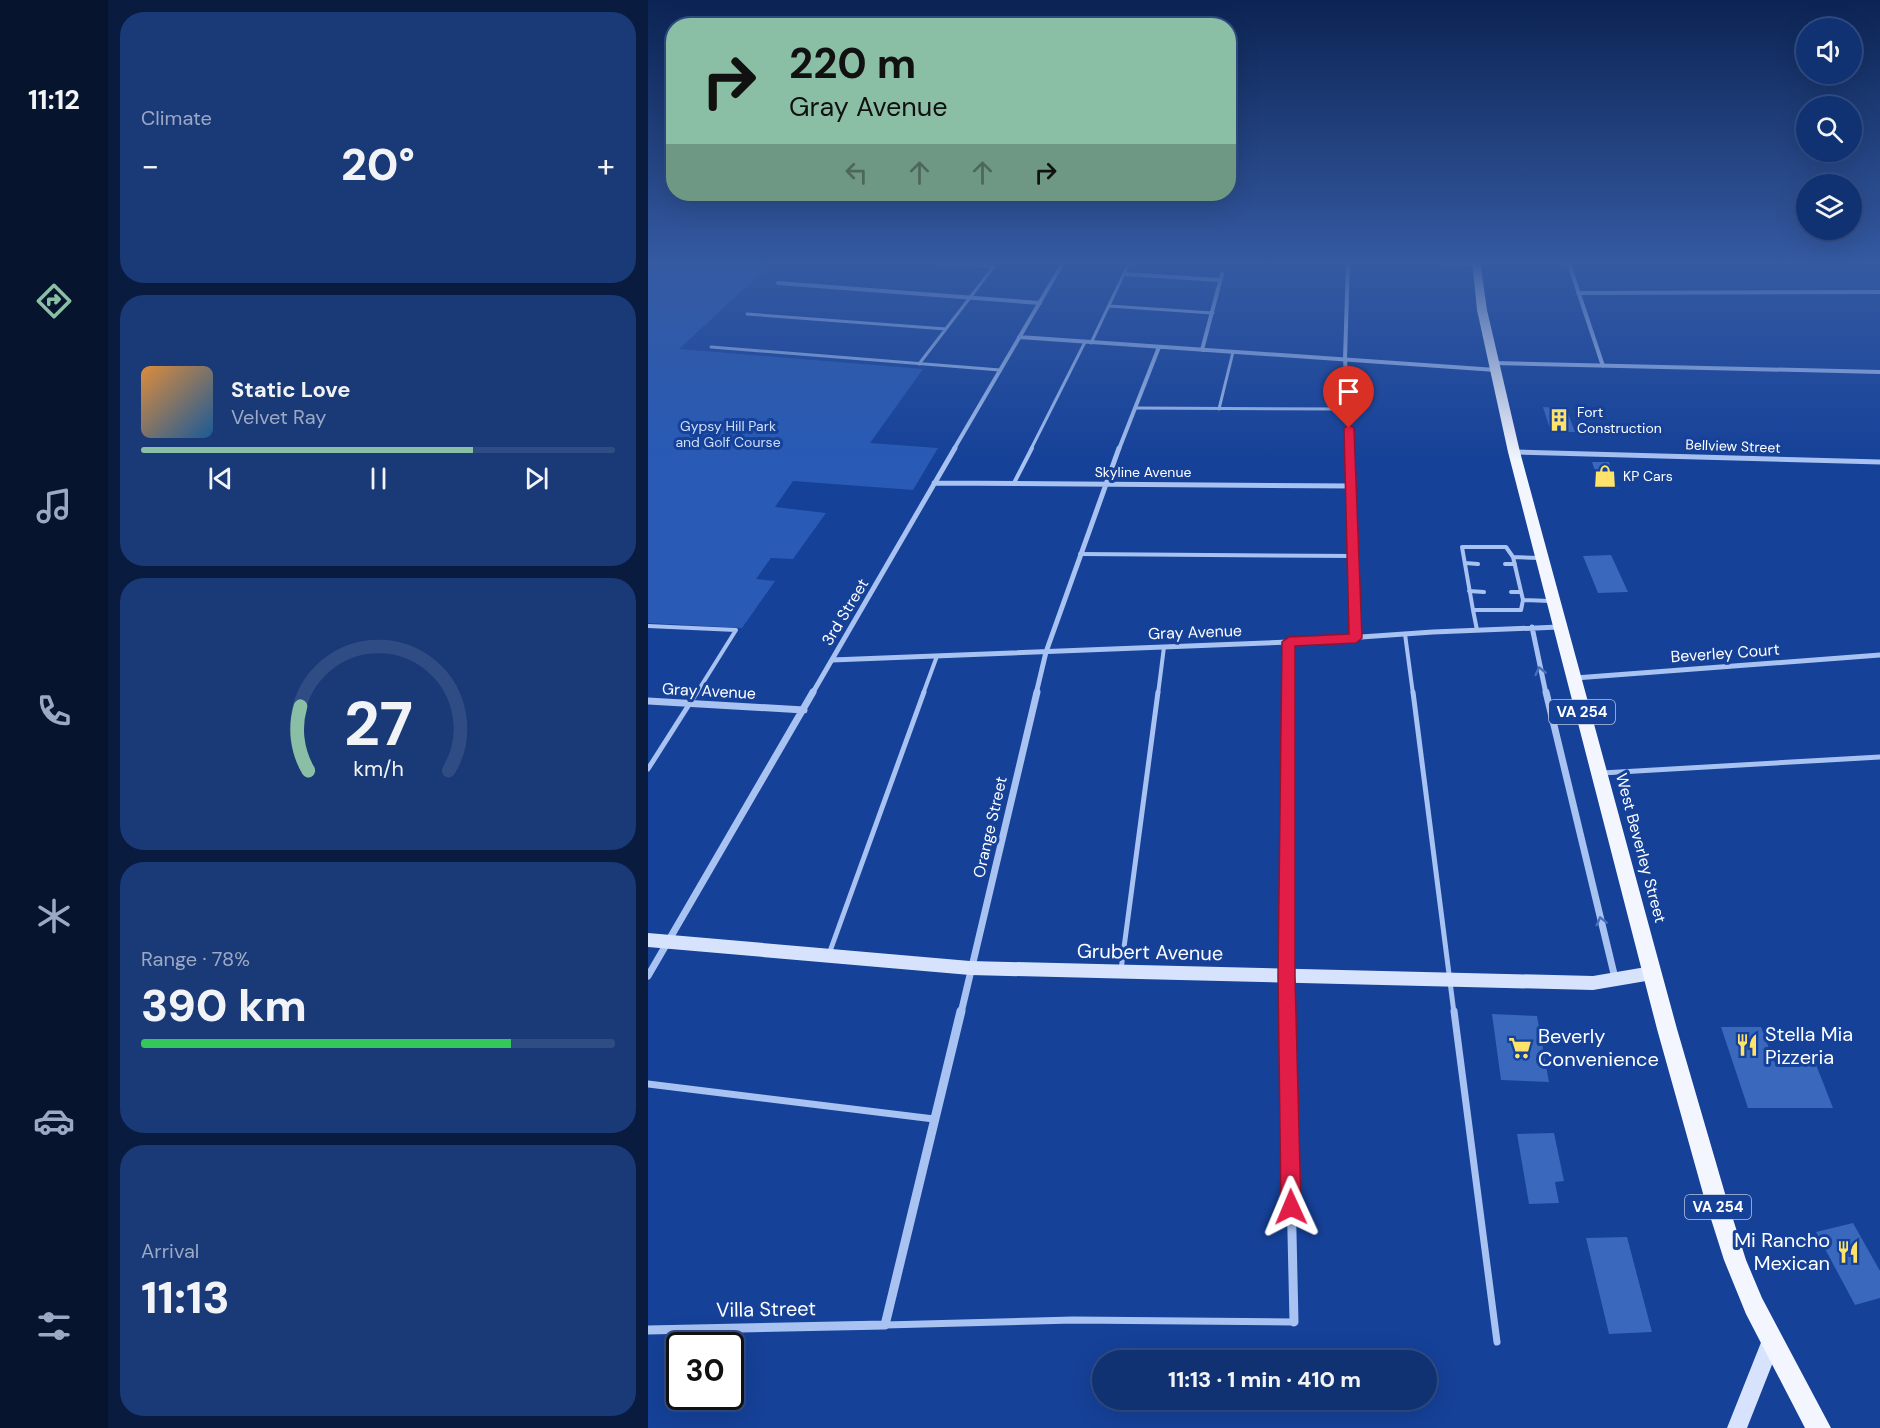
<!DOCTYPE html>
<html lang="en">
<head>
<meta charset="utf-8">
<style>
	:root { --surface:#103172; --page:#193977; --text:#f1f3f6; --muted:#9ca9c4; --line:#304c84; --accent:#8abfa5 }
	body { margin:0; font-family:"DM Sans",sans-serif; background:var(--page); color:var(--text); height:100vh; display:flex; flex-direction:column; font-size:22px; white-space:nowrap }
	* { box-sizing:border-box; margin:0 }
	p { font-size:20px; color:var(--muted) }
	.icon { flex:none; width:33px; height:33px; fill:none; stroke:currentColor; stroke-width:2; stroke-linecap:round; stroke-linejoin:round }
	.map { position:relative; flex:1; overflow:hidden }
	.side { display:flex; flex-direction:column; gap:12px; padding:12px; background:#091b3f; width:540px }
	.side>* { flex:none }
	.guide { position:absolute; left:18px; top:18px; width:570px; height:183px; border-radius:24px; box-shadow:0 6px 24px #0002,0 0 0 2px var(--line); background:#8abfa5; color:#111; overflow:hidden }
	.controls { position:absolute; left:1148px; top:18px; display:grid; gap:12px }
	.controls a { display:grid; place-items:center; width:66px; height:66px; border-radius:50%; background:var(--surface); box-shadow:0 6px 24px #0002,0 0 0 2px var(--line); font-size:30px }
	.speed { position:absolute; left:18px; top:1332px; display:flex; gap:12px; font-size:30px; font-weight:700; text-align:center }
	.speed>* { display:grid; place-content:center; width:78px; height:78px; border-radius:50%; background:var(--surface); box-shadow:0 6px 24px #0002,0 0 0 2px var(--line); line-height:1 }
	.speed .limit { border:3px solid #111; border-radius:9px; background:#fff; color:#111 }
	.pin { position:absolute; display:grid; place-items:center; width:51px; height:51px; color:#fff; margin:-62px -26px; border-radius:50% 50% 50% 0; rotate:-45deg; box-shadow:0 0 6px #0007 }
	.pin .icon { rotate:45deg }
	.me { position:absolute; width:66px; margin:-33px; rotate:359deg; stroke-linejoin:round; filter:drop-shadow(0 0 4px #0008) }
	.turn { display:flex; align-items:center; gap:21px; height:126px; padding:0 24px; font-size:27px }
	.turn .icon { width:78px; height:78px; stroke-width:2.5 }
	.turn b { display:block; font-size:42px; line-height:51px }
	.lanes { display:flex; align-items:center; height:57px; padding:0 24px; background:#0003; justify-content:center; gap:30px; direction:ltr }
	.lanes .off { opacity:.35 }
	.big { font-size:45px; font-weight:800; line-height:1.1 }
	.side .tile { flex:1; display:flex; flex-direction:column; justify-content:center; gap:9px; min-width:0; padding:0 21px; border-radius:24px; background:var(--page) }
	.side .dial { align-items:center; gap:0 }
	.dial svg { height:156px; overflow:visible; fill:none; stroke:var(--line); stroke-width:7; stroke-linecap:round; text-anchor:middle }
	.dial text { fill:var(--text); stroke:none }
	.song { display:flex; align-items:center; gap:18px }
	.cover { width:72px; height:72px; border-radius:9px; background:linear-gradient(135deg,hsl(30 70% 55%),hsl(210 70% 35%)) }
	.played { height:6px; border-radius:3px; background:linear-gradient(90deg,var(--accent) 70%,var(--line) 70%) }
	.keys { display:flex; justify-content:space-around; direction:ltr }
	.heat { display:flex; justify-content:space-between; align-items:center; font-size:33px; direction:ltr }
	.charge { height:9px; border-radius:4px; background:linear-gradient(90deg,#34c759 78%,var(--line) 0) }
	.trip { position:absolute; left:444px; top:1350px; width:345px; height:60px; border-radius:30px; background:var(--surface); box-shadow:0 6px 24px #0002,0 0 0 2px var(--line); font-weight:800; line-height:60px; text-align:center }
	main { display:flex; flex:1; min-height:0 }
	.dock { display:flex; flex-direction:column; width:108px; justify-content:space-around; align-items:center; background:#06142e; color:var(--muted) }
	.dock .icon { width:42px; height:42px }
	.dock .current { color:var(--accent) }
	.dock b { font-size:27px; color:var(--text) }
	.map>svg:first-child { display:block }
	.green { fill:#285ab6 }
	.building { fill:#3968bd }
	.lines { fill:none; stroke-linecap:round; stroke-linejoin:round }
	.lane-far3 { stroke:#a8c2f2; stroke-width:3 }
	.lane-far2 { stroke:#a8c2f2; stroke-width:4 }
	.lane-far1 { stroke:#a8c2f2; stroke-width:5 }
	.lane { stroke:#a8c2f2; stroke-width:7 }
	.street-far3 { stroke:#a8c2f2; stroke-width:4 }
	.street-far2 { stroke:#a8c2f2; stroke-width:5 }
	.street-far1 { stroke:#a8c2f2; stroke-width:7 }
	.street { stroke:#a8c2f2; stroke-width:9 }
	.secondary { fill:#d7e3fc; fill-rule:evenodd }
	.primary { fill:#f3f6ff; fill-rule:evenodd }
	.oneway { stroke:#486eb8 }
	.route { fill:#e11d48; stroke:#92132f; stroke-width:1.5 }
	.labels { text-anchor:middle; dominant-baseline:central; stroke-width:6; stroke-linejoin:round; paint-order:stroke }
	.far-poi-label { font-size:14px; fill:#fff; stroke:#154198; text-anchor:start }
	.far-park-label { font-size:14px; fill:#cfdffc; stroke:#154198 }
	.far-street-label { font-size:14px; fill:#fff; stroke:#154198 }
	.shield { fill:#154198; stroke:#b9c6e0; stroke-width:1.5 }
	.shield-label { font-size:15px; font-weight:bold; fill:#fff }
	.street-label { font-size:16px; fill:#fff; stroke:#154198 }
	.near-street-label { font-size:20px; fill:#fff; stroke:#154198 }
	.near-poi-label { font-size:20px; fill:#fff; stroke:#154198; text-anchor:start }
</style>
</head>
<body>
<main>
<nav class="dock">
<b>11:12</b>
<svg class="icon current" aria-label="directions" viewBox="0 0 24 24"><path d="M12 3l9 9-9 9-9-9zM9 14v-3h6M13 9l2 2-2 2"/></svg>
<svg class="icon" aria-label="music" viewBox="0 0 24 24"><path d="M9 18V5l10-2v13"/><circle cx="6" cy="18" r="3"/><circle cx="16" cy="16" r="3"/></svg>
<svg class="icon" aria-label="phone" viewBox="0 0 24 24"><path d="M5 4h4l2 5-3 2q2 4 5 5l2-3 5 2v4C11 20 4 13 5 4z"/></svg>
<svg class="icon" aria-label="climate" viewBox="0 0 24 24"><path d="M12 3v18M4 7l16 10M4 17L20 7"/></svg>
<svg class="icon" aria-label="car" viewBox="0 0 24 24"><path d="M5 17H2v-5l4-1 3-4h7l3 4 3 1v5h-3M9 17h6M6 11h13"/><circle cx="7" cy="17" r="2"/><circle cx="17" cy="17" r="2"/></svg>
<svg class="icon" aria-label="filters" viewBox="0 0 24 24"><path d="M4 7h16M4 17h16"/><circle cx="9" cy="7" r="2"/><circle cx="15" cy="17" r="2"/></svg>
</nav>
<section class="side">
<div class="tile"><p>Climate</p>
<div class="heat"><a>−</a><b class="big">20°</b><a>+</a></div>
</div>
<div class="tile">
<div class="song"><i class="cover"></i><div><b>Static Love</b><p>Velvet Ray</p></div></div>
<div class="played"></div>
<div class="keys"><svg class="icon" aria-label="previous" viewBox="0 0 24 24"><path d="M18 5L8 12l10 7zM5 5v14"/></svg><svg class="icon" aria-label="pause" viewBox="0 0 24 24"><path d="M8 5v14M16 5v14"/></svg><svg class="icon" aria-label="next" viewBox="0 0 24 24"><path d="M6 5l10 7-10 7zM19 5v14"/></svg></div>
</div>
<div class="tile dial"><svg viewBox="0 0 100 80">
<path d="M14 69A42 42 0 1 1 86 69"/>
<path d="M14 69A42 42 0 0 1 10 36" stroke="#8abfa5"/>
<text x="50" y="56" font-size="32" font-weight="700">27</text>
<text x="50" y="72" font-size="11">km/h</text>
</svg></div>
<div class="tile"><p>Range · 78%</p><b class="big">390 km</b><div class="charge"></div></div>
<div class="tile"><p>Arrival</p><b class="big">11:13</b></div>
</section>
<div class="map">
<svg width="1232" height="1428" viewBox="0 0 1232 1428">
	<rect width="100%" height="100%" fill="#154198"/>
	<path class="green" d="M0,261h126l-95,88 244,20 -53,74 68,5 -25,42 -120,-9 -18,26 51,6 -33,46 -22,-1 -15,21 19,2 -33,47 -94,-5z"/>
	<path class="building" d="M895,407l23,1 9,24h-24z
		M944,462h17l9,27h-17z
		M963,555l17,37 -30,1 -15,-37z
		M844,1014l45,2 12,66 -48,-2z
		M1073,1027h40l13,35h41l18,46h-85z
		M906,1133l10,48 -9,1 4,21 -30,1 -12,-70z
		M1205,1223l27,48v27l-25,7 -39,-73z
		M979,1237l25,95 -43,2 -23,-96z"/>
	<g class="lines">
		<path class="lane-far3" d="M270,261l76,6
			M768,261l60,4
			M461,306l104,7
			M99,314l199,15
			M443,343l39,-82
			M63,347l289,23
			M271,364l79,-103
			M487,408l213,1
			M571,409l14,-57
			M383,449l54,-107"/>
		<path class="lane-far2" d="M366,483l18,-35
			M432,554l274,2
			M865,557l-7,-10h-44l11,63h48l2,-10
			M891,558l-26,-1 10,43 27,1
			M817,563l13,1
			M857,564h10
			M821,591l15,1
			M863,592h10
			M825,610l4,20
			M0,626l88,4 -40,64
			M757,634l8,60
			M275,694l14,-38
			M510,694l6,-47"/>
		<path class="lane-far1" d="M765,692l41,321
			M0,769l49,-77
			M954,773l278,-16
			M181,954l95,-262
			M473,970l37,-278"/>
		<path class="lane" d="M806,1011l43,331
			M0,1084l286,35
			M237,1325l188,-5 220,2"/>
		<path class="street-far3" d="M700,261l-3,98 5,90
			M920,261l35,105
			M1226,261l6,2
			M476,274l96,6
			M130,283l262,20
			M930,293l302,-1
			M371,337l477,33
			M554,350l20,-76
			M846,363l386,9
			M306,449l110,-188
			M471,449l40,-102"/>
		<path class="street-far2" d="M702,448l6,190
			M866,452l366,10
			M286,483l418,3
			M884,627l14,67
			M184,660l457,-18 144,-10 126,-5
			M927,678l305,-23
			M164,694l143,-246
			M388,694l10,-42 73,-204
			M641,694v-52"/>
		<path class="street-far1" d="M898,692l69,286
			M0,701l156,9
			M0,976l165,-284
			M313,1013l76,-321
			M639,1013l2,-321"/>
		<path class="street" d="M639,1011l7,311
			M0,1330l237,-5 76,-314"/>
		<path class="secondary" d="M0,933l322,28 623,15 59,-10 5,2 2,5 -2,5 -5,2 -59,10 -623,-15 -322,-28z
			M1123,1332l7,3 3,7 -34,86h-20l37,-93z"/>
		<path class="primary" d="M824,261h8l7,49 33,142 157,577 49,168 20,63 16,38 69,130h-26l-59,-114 -22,-54 -20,-63 -47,-168 -149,-577 -31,-142z"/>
	</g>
	<defs><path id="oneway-chevron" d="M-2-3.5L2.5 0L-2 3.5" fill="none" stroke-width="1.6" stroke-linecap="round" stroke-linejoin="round" transform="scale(1.5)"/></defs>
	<g class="oneway">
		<use href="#oneway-chevron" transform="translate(892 671) rotate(-103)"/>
		<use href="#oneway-chevron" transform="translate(953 921) rotate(-104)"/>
	</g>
	<linearGradient id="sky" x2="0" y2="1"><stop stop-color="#0c2454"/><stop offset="0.57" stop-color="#355aa2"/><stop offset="1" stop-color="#355aa2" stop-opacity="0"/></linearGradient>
	<rect width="1232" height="461" fill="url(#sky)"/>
	<path class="route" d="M701,425l5,3 8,210 -6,5 -61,3v330l6,231 -3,7 -7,3 -7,-3 -3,-7 -3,-231 4,-334 7,-5 60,-3 -5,-206z"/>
	<defs>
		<g id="building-bare" transform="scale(1.8)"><path d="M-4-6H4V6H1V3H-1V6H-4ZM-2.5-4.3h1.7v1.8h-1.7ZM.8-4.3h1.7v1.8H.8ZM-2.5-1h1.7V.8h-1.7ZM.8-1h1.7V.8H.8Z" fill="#ffe269" stroke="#154198" stroke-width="2.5" paint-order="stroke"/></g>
		<g id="shop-bare" transform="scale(1.8)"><path d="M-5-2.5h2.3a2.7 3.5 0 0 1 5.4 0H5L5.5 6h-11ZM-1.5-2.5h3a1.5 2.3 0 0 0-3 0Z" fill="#ffe269" stroke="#154198" stroke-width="2.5" paint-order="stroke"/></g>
		<g id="restaurant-bare" transform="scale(1.8)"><path d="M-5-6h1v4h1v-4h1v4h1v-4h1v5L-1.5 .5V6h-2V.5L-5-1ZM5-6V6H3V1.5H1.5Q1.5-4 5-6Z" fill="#ffe269" stroke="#154198" stroke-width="2.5" paint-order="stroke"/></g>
		<g id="supermarket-bare" transform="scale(1.8)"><path d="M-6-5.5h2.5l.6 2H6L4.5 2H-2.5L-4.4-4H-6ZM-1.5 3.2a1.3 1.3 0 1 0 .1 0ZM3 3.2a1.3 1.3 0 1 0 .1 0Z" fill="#ffe269" stroke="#154198" stroke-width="2.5" paint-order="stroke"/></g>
	</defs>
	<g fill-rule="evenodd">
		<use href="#building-bare" x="911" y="420"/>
		<use href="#shop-bare" x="957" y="476"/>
		<use href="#restaurant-bare" x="1099" y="1045"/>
		<use href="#supermarket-bare" x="872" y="1048"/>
		<use href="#restaurant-bare" x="1200" y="1252"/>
	</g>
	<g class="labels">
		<g class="far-poi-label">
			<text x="929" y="412">Fort<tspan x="929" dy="16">Construction</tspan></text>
			<text x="975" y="476">KP Cars</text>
		</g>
		<g class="far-park-label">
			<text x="80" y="426">Gypsy Hill Park<tspan x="80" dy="16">and Golf Course</tspan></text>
		</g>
		<g class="far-street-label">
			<text transform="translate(1085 446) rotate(2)">Bellview Street</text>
			<text x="495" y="472">Skyline Avenue</text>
		</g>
		<g class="shield">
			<rect x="901" y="700" width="66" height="24" rx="4.5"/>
			<rect x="1037" y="1195" width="66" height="24" rx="4.5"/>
		</g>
		<g class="shield-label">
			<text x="934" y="712">VA 254</text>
			<text x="1070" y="1207">VA 254</text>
		</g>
		<g class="street-label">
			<text transform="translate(197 612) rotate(-59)">3rd Street</text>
			<text transform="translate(547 632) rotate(-2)">Gray Avenue</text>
			<text transform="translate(1077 653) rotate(-4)">Beverley Court</text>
			<text transform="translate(61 691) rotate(3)">Gray Avenue</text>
			<text transform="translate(342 827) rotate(-77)">Orange Street</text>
			<text transform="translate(993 848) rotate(75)">West Beverley Street</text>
		</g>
		<g class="near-street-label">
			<text transform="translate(502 952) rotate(1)">Grubert Avenue</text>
			<text transform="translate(118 1309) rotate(-1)">Villa Street</text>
		</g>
		<g class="near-poi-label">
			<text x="1117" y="1034">Stella Mia<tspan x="1117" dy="23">Pizzeria</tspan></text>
			<text x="890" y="1036">Beverly<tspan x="890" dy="23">Convenience</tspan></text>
			<text x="1182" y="1240" text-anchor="end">Mi Rancho<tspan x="1182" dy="23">Mexican</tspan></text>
		</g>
	</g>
</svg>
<div class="controls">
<a><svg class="icon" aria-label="sound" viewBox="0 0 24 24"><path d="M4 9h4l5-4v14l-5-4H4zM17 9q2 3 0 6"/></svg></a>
<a><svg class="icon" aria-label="search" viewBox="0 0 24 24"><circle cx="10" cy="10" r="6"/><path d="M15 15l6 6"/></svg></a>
<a><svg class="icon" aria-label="layers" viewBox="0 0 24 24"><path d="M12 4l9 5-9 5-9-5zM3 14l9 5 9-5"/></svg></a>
</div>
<div class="speed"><div class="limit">30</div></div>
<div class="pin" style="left:701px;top:428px;background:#d93025"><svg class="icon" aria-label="arrive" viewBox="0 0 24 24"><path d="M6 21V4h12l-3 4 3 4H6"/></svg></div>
<svg class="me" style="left:643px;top:1207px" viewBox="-20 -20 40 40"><path d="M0-17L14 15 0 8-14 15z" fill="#e11d48" stroke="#fff" stroke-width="4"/></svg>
<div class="trip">11:13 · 1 min · 410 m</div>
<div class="guide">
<div class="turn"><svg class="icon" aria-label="right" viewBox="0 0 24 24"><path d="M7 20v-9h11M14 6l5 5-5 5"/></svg><div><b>220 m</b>Gray Avenue</div></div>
<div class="lanes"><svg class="icon off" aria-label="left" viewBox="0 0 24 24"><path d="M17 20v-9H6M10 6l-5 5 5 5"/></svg><svg class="icon off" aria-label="ahead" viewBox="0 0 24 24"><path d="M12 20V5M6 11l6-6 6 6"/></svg><svg class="icon off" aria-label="ahead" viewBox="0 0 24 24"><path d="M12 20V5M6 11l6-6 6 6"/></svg><svg class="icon" aria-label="right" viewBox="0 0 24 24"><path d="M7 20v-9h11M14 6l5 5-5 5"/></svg></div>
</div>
</div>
</main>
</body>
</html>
